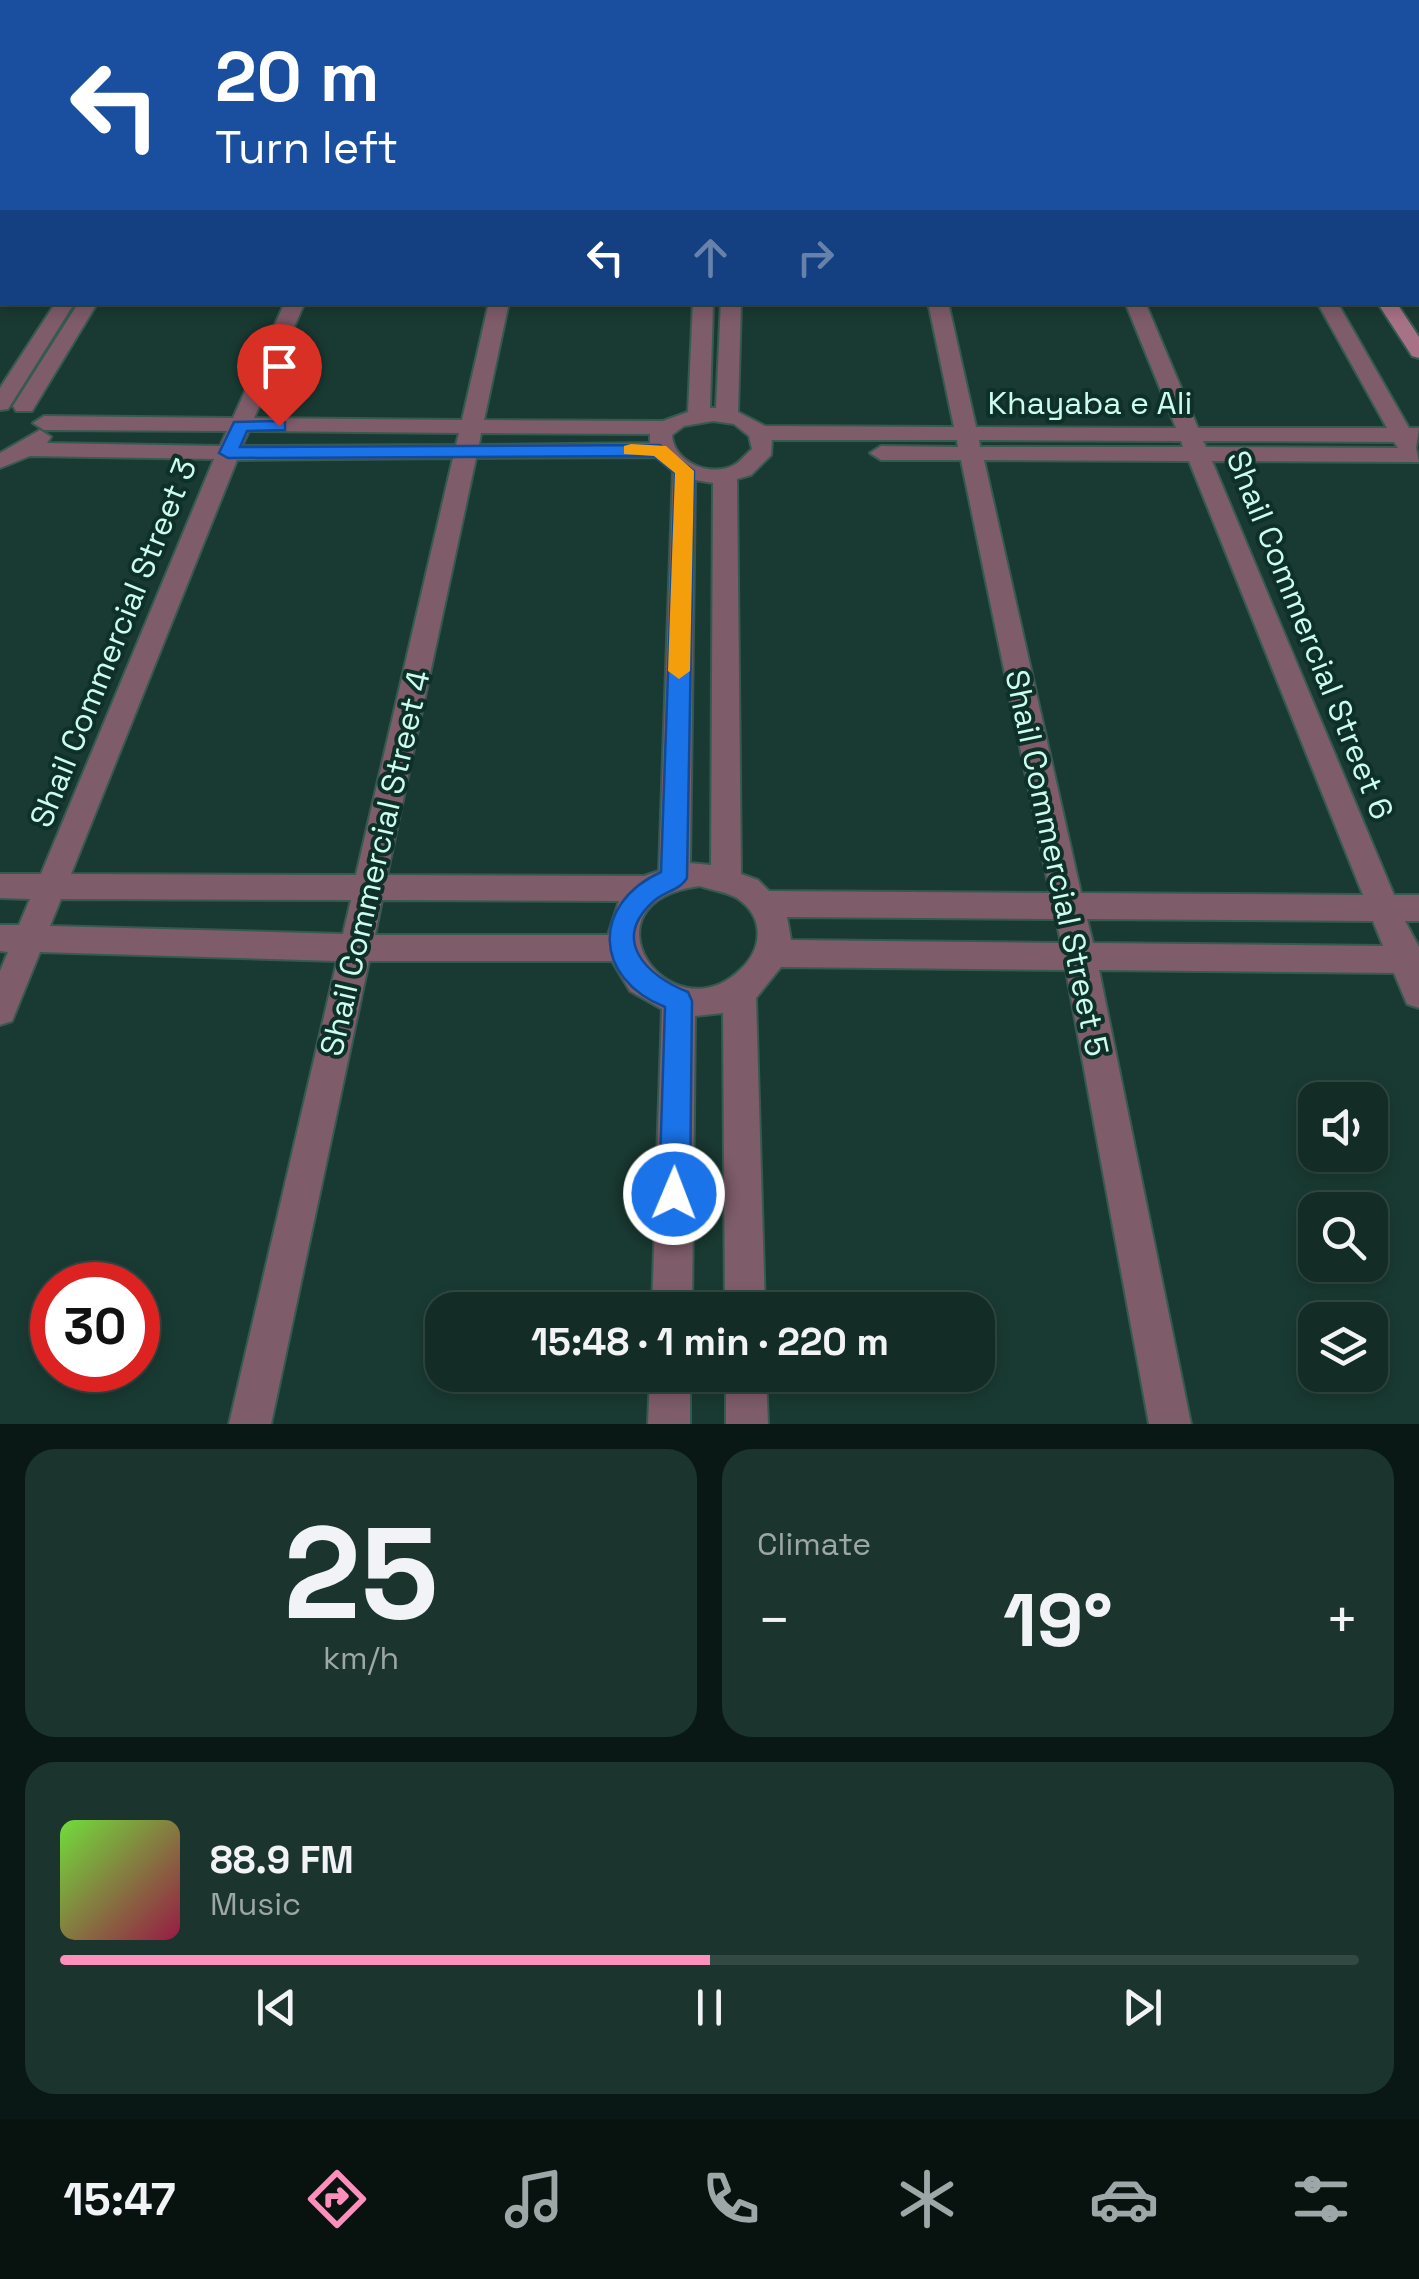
<!DOCTYPE html>
<html lang="en">
<head>
<meta charset="utf-8">
<style>
	:root { --surface:#132c26; --page:#1c342e; --text:#f1f3f6; --muted:#9da7a7; --line:#324843; --accent:#fe8ebc }
	body { margin:0; font-family:"Space Grotesk",sans-serif; background:var(--page); color:var(--text); height:100vh; display:flex; flex-direction:column; font-size:38px; white-space:nowrap }
	* { box-sizing:border-box; margin:0 }
	p { font-size:32px; color:var(--muted) }
	.icon { flex:none; width:55px; height:55px; fill:none; stroke:currentColor; stroke-width:2; stroke-linecap:round; stroke-linejoin:round }
	.map { position:relative; height:1424px; overflow:hidden }
	.side { display:flex; flex-direction:column; gap:25px; padding:25px; background:#0a1815; flex:1 }
	.side>* { flex:none }
	.top-card { position:absolute; left:0px; top:0px; width:1420px; height:305px; box-shadow:0 5px 15px #0003,0 0 0 2px var(--line); background:#1a4fa0; color:#fff; overflow:hidden }
	.buttons { position:absolute; left:1298px; top:1082px; display:grid; gap:20px }
	.buttons a { display:grid; place-items:center; width:90px; height:90px; border-radius:20px; background:var(--surface); box-shadow:0 5px 15px #0003,0 0 0 2px var(--line); font-size:50px }
	.speed { position:absolute; left:30px; top:1262px; display:flex; gap:20px; font-size:50px; font-weight:700; text-align:center }
	.speed>* { display:grid; place-content:center; width:130px; height:130px; border-radius:50%; background:var(--surface); box-shadow:0 5px 15px #0003,0 0 0 2px var(--line); line-height:1 }
	.speed .limit { border:15px solid #d22; background:#fff; color:#111 }
	.pin { position:absolute; display:grid; place-items:center; width:85px; height:85px; color:#fff; margin:-102px -42px; border-radius:50% 50% 50% 0; rotate:-45deg; box-shadow:0 0 10px #0007 }
	.pin .icon { rotate:45deg }
	.me { position:absolute; width:110px; margin:-55px; rotate:1deg; stroke-linejoin:round; filter:drop-shadow(0 0 8px #0008) }
	.turn { display:flex; align-items:center; gap:35px; height:210px; padding:0 50px; font-size:45px }
	.turn .icon { width:130px; height:130px; stroke-width:2.5 }
	.turn b { display:block; font-size:70px; line-height:85px }
	.lanes { display:flex; align-items:center; height:95px; padding:0 50px; background:#0003; justify-content:center; gap:50px; direction:ltr }
	.lanes .off { opacity:.35 }
	.big { font-size:75px; font-weight:600; line-height:1.1 }
	.side .card { flex:1; display:flex; flex-direction:column; justify-content:center; gap:15px; min-width:0; padding:0 35px; border-radius:30px; background:var(--page) }
	.side .dial { align-items:center; gap:0 }
	.dial b { font-size:130px; line-height:1 }
	.song { display:flex; align-items:center; gap:30px }
	.cover { width:120px; height:120px; border-radius:15px; background:linear-gradient(135deg,hsl(100 70% 55%),hsl(340 70% 35%)) }
	.played { height:10px; border-radius:5px; background:linear-gradient(90deg,var(--accent) 50%,var(--line) 50%) }
	.keys { display:flex; justify-content:space-around; direction:ltr }
	.heat { display:flex; justify-content:space-between; align-items:center; font-size:55px; direction:ltr }
	.side .tiles { flex:1; display:grid; gap:25px; grid-template-columns:1fr 1fr }
	.card:last-child { grid-column:span 2 }
	.trip { position:absolute; left:425px; top:1292px; width:570px; height:100px; border-radius:30px; background:var(--surface); box-shadow:0 5px 15px #0003,0 0 0 2px var(--line); font-weight:600; line-height:100px; text-align:center }
	.menu { display:flex; height:160px; justify-content:space-around; align-items:center; background:#08120f; color:var(--muted) }
	.menu .icon { width:70px; height:70px }
	.menu .current { color:var(--accent) }
	.menu b { font-size:45px; color:var(--text) }
	.map>svg:first-child { display:block }
	.green { fill:#602f01 }
	.lines { fill:none; stroke-linecap:round; stroke-linejoin:round }
	.minor-casing { stroke:#365950; stroke-width:4 }
	.secondary-casing { stroke:#365950; stroke-width:4 }
	.primary-casing { stroke:#365950; stroke-width:4 }
	.minor { fill:#7e5c69; fill-rule:evenodd }
	.secondary { fill:#a77286; fill-rule:evenodd }
	.primary { fill:#c6829d; fill-rule:evenodd }
	.route { fill:#1a73e8; stroke:#114b97; stroke-width:2.5 }
	.slow { fill:#f59e0b }
	.labels { text-anchor:middle; dominant-baseline:central; stroke-width:8; stroke-linejoin:round; paint-order:stroke }
	.street-label { font-size:32px; fill:#ccfcee; stroke:#0e3028 }
</style>
</head>
<body>
<div class="map">
<svg width="1419" height="1424" viewBox="0 0 1419 1424">
	<rect width="100%" height="100%" fill="#193a32"/>
	<path class="green" d="M0,0h718l-716,2 -2,30z"/>
	<g class="lines">
		<g class="minor-casing">
			<path id="minor" d="M812,0h63l-64,2z
				M1101,0h15l1,2h-14z
				M1178,0h15l1,2h-14z
				M0,39h2v8h-2z
				M1418,56h1v8h-1z
				M0,86h2v10h-2z
				M1418,98h1v10h-1z
				M0,145h2v10h-2z
				M1418,165h1v10h-1z
				M56,302h19l-67,107 -8,1v-22z
				M79,302h19l-66,109h-16l-3,-5z
				M285,302h20l-51,116 208,2 27,-118h20l-25,118 179,1 25,-9 5,-110h20l-3,106h6l5,-106h20l-3,110 27,14 189,1 -26,-125h20l28,125 200,1 -51,-126h20l53,126h189l-70,-126h20l72,126h10l-3,20 3,14 -207,-1 182,434h25v26h-14l14,26v61l-12,-4 -13,-31 -295,-3 92,454h-42l-83,-454 -285,-3 -25,31 9,312h-40l-2,-297 -28,3 -3,294h-40l10,-301 -32,-18 -18,-30h-243l-98,463h-42l108,-463 -297,-9 -28,69 -12,4v-54l8,-19 -8,-1v-26h19l11,-26 -30,-1v-24h41l173,-415 -184,-3 -30,12v-15l40,-23 11,7 -4,6 173,3 7,-15 -183,-1 -11,-7 11,-7 189,2zM713,421l21,3 15,12 3,13c-6,5 -12,13 -18,16 -23,13 -61,-3 -62,-30l12,-9zM249,431l210,2 -3,12 -214,1zM481,433l169,1v9l-171,2zM772,440h185l1,7 -77,-1 -11,7 11,7h80l89,433 -281,-2 -11,-11 -17,-6 -4,-395 14,-4 20,-20zM979,440l202,1 2,6h-203zM1203,441l191,1 4,6 -192,-1zM656,457l17,14 -14,400 -15,5 -257,-1 89,-417zM453,458l-97,417 -285,-1 166,-414zM984,460l205,1 174,434 -282,-2zM695,480l18,3 -2,382 -21,-2zM700,886c11,4 27,6 37,12 28,19 26,50 4,71 -71,70 -166,-67 -41,-83zM61,899l290,1 -8,34 -293,-8zM382,900l237,1 -11,34h-233zM787,917l269,2 5,24 -270,-3zM1087,919l286,2 10,25 -290,-3z
				M650,1375h40v49h-42z
				M726,1375h40l2,49h-42z"/>
		</g>
		<g class="secondary-casing">
			<path id="secondary" d="M1125,0h15l1,2h-14z
				M1160,0h16l1,2h-15z
				M1418,290h1v14l-5,-2h4z
				M1377,302h19l23,35v21l-7,-2z"/>
		</g>
		<g class="primary-casing">
			<path id="primary" d="M1419,65v10h-1v-9z
				M1418,85h1v10h-1z
				M0,99h2v10h-2z
				M2,119v10l-2,1v-10z"/>
		</g>
		<use href="#minor" class="minor"/>
		<use href="#secondary" class="secondary"/>
		<use href="#primary" class="primary"/>
	</g>
	<path class="route" d="M279,421l6,1v8l-38,1 -7,16 420,-2 34,26 -7,407c-7,12 -21,13 -32,22 -46,40 -8,76 33,92l4,9 -2,193 -5,10 -11,5 -10,-5 -5,-10 6,-187c-72,-29 -74,-103 -4,-135l14,-399 -21,-17 -426,2 -9,-5 15,-31z"/>
	<path class="slow" d="M631,444l35,2 28,25 -4,200 -11,8 -11,-8 7,-198 -21,-17 -30,-2v-8z"/>
	<g class="labels">
		<g class="street-label">
			<text x="1090" y="403">Khayaba e Ali</text>
			<text transform="translate(1310 635) rotate(68)">Shail Commercial Street 6</text>
			<text transform="translate(113 643) rotate(-68)">Shail Commercial Street 3</text>
			<text transform="translate(375 863) rotate(-77)">Shail Commercial Street 4</text>
			<text transform="translate(1057 863) rotate(78)">Shail Commercial Street 5</text>
		</g>
	</g>
</svg>
<div class="buttons">
<a><svg class="icon" aria-label="sound" viewBox="0 0 24 24"><path d="M4 9h4l5-4v14l-5-4H4zM17 9q2 3 0 6"/></svg></a>
<a><svg class="icon" aria-label="search" viewBox="0 0 24 24"><circle cx="10" cy="10" r="6"/><path d="M15 15l6 6"/></svg></a>
<a><svg class="icon" aria-label="layers" viewBox="0 0 24 24"><path d="M12 4l9 5-9 5-9-5zM3 14l9 5 9-5"/></svg></a>
</div>
<div class="speed"><div class="limit">30</div></div>
<div class="pin" style="left:279px;top:426px;background:#d93025"><svg class="icon" aria-label="arrive" viewBox="0 0 24 24"><path d="M6 21V4h12l-3 4 3 4H6"/></svg></div>
<svg class="me" style="left:674px;top:1194px" viewBox="-20 -20 40 40"><circle r="17" fill="#1a73e8" stroke="#fff" stroke-width="3"/><path d="M0-11L8 9 0 5-8 9z" fill="#fff"/></svg>
<div class="trip">15:48 · 1 min · 220 m</div>
<div class="top-card">
<div class="turn"><svg class="icon" aria-label="left" viewBox="0 0 24 24"><path d="M17 20v-9H6M10 6l-5 5 5 5"/></svg><div><b>20 m</b>Turn left</div></div>
<div class="lanes"><svg class="icon" aria-label="left" viewBox="0 0 24 24"><path d="M17 20v-9H6M10 6l-5 5 5 5"/></svg><svg class="icon off" aria-label="ahead" viewBox="0 0 24 24"><path d="M12 20V5M6 11l6-6 6 6"/></svg><svg class="icon off" aria-label="right" viewBox="0 0 24 24"><path d="M7 20v-9h11M14 6l5 5-5 5"/></svg></div>
</div>
</div>
<section class="side">
<div class="tiles">
<div class="card dial"><b>25</b><p>km/h</p></div>
<div class="card"><p>Climate</p>
<div class="heat"><a>−</a><b class="big">19°</b><a>+</a></div>
</div>
<div class="card">
<div class="song"><i class="cover"></i><div><b>88.9 FM</b><p>Music</p></div></div>
<div class="played"></div>
<div class="keys"><svg class="icon" aria-label="previous" viewBox="0 0 24 24"><path d="M18 5L8 12l10 7zM5 5v14"/></svg><svg class="icon" aria-label="pause" viewBox="0 0 24 24"><path d="M8 5v14M16 5v14"/></svg><svg class="icon" aria-label="next" viewBox="0 0 24 24"><path d="M6 5l10 7-10 7zM19 5v14"/></svg></div>
</div>
</div>
</section>
<nav class="menu">
<b>15:47</b>
<svg class="icon current" aria-label="directions" viewBox="0 0 24 24"><path d="M12 3l9 9-9 9-9-9zM9 14v-3h6M13 9l2 2-2 2"/></svg>
<svg class="icon" aria-label="music" viewBox="0 0 24 24"><path d="M9 18V5l10-2v13"/><circle cx="6" cy="18" r="3"/><circle cx="16" cy="16" r="3"/></svg>
<svg class="icon" aria-label="phone" viewBox="0 0 24 24"><path d="M5 4h4l2 5-3 2q2 4 5 5l2-3 5 2v4C11 20 4 13 5 4z"/></svg>
<svg class="icon" aria-label="climate" viewBox="0 0 24 24"><path d="M12 3v18M4 7l16 10M4 17L20 7"/></svg>
<svg class="icon" aria-label="car" viewBox="0 0 24 24"><path d="M5 17H2v-5l4-1 3-4h7l3 4 3 1v5h-3M9 17h6M6 11h13"/><circle cx="7" cy="17" r="2"/><circle cx="17" cy="17" r="2"/></svg>
<svg class="icon" aria-label="filters" viewBox="0 0 24 24"><path d="M4 7h16M4 17h16"/><circle cx="9" cy="7" r="2"/><circle cx="15" cy="17" r="2"/></svg>
</nav>
</body>
</html>
